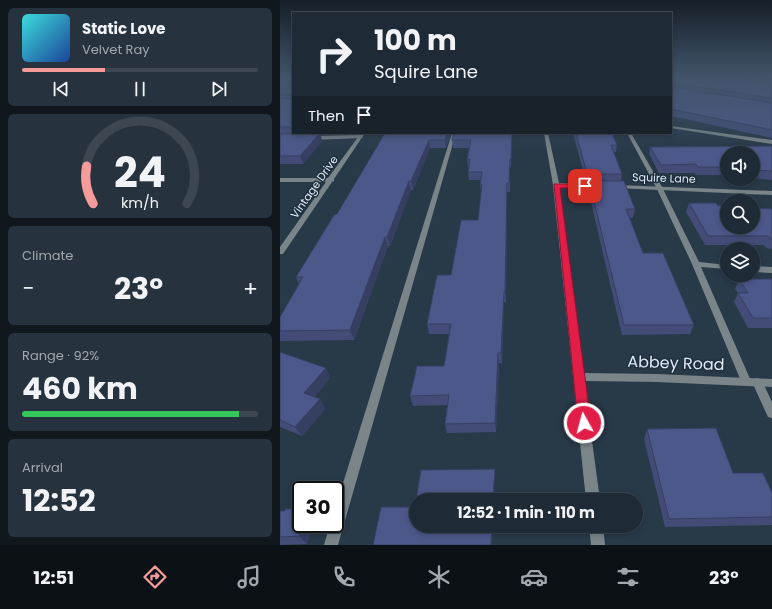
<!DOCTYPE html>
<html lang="en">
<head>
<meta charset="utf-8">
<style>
	:root { --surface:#1e2b36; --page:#26333e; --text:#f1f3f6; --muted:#a1a7ad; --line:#3c4751; --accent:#f59b9a }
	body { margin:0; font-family:Poppins,sans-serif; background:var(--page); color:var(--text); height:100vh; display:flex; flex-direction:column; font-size:15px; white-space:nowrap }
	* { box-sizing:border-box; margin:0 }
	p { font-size:13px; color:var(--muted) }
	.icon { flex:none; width:22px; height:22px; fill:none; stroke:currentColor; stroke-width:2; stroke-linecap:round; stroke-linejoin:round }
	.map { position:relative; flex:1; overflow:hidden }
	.details { display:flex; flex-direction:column; gap:8px; padding:8px; background:#10181e; width:280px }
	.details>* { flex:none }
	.hud { position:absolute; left:12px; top:12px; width:380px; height:122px; border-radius:0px; box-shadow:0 2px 6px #0003,0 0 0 1px var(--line); background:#1e2b36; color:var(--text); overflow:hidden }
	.controls { position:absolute; left:440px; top:146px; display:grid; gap:8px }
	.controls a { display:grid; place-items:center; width:40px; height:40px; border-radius:50%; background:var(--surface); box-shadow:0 2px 6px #0003,0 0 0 1px var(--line); font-size:20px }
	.speed { position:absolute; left:12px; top:481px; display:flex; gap:8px; font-size:20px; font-weight:700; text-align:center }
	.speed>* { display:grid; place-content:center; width:52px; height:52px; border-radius:50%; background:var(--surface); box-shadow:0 2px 6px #0003,0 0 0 1px var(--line); line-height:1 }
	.speed .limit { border:2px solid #111; border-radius:6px; background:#fff; color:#111 }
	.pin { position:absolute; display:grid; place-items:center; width:34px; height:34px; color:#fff; margin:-17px; border-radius:8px; box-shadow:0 2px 6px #0006 }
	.me { position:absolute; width:44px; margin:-22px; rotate:353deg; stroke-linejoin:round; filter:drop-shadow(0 0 3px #0008) }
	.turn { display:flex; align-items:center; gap:14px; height:84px; padding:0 16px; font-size:18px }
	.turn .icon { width:52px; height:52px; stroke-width:2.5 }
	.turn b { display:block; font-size:28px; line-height:34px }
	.then { display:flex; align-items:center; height:38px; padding:0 16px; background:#0003; gap:8px; font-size:15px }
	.big { font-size:30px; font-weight:700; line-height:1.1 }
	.details .card { flex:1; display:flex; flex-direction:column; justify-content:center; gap:6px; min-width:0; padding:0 14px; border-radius:6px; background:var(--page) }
	.details .dial { align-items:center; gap:0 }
	.dial svg { height:104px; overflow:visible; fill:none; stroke:var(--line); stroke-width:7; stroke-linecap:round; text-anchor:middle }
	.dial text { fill:var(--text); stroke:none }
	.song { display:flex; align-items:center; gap:12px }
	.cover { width:48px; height:48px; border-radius:6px; background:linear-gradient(135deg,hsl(180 70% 55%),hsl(220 70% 35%)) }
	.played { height:4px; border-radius:2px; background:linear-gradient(90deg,var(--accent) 35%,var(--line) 35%) }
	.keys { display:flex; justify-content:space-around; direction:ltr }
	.heat { display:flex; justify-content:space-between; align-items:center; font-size:22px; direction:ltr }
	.charge { height:6px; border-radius:3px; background:linear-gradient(90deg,#34c759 92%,var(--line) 0) }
	.trip { position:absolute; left:129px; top:493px; width:234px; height:40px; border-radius:20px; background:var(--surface); box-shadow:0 2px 6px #0003,0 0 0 1px var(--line); font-weight:700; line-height:40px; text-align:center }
	.dock { display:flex; height:64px; justify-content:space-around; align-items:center; background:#0c1116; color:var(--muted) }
	.dock .icon { width:28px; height:28px }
	.dock .on { color:var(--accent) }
	.dock b { font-size:18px; color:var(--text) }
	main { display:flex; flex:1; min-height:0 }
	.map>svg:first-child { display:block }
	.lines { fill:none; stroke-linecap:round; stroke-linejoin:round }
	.service { fill:#798589; fill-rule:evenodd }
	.minor { fill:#798589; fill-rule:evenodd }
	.wall { fill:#424c77 }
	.shaded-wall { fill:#363e61 }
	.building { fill:#4d588a; stroke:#363e61 }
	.route { fill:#e11d48; stroke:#92132f }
	.labels { text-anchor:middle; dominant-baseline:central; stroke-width:3; stroke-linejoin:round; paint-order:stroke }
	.far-street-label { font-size:11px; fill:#dfe9f3; stroke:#1f2f3d }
	.near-street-label { font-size:16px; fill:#dfe9f3; stroke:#1f2f3d }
</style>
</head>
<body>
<main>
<section class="details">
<div class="card">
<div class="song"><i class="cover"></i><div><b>Static Love</b><p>Velvet Ray</p></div></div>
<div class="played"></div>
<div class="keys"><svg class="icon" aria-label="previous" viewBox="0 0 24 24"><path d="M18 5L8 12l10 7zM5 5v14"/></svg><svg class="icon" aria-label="pause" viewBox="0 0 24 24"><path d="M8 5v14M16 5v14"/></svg><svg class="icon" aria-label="next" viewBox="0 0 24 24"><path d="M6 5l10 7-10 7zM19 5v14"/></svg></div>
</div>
<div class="card dial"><svg viewBox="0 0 100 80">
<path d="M14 69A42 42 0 1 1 86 69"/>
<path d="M14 69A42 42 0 0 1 9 40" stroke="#f59b9a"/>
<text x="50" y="56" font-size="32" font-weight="700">24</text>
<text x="50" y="72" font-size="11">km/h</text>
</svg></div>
<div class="card"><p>Climate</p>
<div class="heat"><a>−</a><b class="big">23°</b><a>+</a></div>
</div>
<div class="card"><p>Range · 92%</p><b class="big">460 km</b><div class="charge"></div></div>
<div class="card"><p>Arrival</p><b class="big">12:52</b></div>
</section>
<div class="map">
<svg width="492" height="545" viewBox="0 0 492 545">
	<rect width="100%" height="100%" fill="#283948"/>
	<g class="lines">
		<path class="service" d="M391,126l101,14v4l-101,-16z
			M172,133h4l-118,412h-14l6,-21h5v-15z
			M347,133h4l31,54 37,75 28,3v4l-26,-2 50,114 -1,3 -4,1 -4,-1 -1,-3 -49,-117 -36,-77z
			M80,135l3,2 -1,1 -51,2 -3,-2 3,-2z
			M473,266l19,1v6l-19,-1z
			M477,378l4,1 11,23v16l-4,-1 -16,-35 1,-3z"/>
		<path class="minor" d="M81,133h4l-31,46v2l-2,1 -49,72h-3v-7l46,-65h-46v-4h48z
			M264,133h4l11,50 40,1 3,2 -3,2 -40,-1 24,186 74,1 115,5v8l-115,-5 -73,-1 16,119h-14l-33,-315z
			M337,185l155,6v4l-157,-7 -1,-1z
			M309,526h14l2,19h-14z"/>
	</g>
	<path class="wall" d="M0,76h13v57h36l-1,1h-8l2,7 -19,23h-23z
		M391,76h101v62l-101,-22z
		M105,133h66l-5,15h-16l-17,42h-2l-21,56h-2l-34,94 -74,1v-24l19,-32 -3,-8 41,-63z
		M232,133l-1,34h-1v25h-3l-1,110h-2l-2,61h-3l-3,69 -49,1 -2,-9 2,-19 -34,1 -3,-10 34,-30 5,-32h-20l-2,-10 51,-104 3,-28 -1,-8 1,-4h-12l-1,-8 1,-5h-1l-1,-8 2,-11h-16l-1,-8z
		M293,133h39l5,12 -1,7h-2l8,22 -1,7 14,28 -2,9h-3l13,35 51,72 -4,9 -68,1 -34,-146v-7h-2z
		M492,146v34l-19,-2v-25h-26v22h-31l-2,-2h-35l-10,-19 1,-7z
		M409,203l83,6v40l-6,-1 -2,-3h-59l-19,-33z
		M459,279h33v49h-24l-14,-26 4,-9 -3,-4z
		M0,352l46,16 4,10 -16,19 6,2 5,10 -23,27 -22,-9z
		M367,429l125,64v32l-107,2 -21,-88z
		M0,511l21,13h12l-6,20 -27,1z"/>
	<path class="shaded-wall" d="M40,133l2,8 -19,23 -3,-8z
		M167,133h4l-5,15 -1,-8z
		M149,140l1,8 -17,42 -2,-9z
		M129,181l2,9 -21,56 -3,-9z
		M227,183v9l-1,110 -1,-10z
		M105,237l3,9 -34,94 -4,-10z
		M224,292v10l-2,61 -1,-10z
		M218,353l1,10 -3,69 -1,-9z
		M46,368l4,10 -21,24 -5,-9z
		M40,399l5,10 -23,27 -7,-9z
		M215,469v9l-1,22h-1z
		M24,524h9l-6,20 -8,-8z
		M212,526h1l-1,19h-1z"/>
	<path class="building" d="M0,76h13v51h-13v-29l11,1 1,-4 -12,-1z
		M391,76h60l41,8v14l-101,-15 1,4 100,16v27l-101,-21z
		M474,76h18v3z
		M40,133l-20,23h-20v-22z
		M105,133h62l-2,7h-16l-18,41h-2l-22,56h-2l-35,93 -70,1v-14l23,-40h-7l38,-62 3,-1z
		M174,133h58l-1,26h-1l-1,24h-2l-2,109h-1l-3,61h-3l-3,70 -50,1 4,-29 -39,1 7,-30h27l7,-42h-24l10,-49h14l10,-55h17l4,-36h-2l2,-12h-14l2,-13h-3l4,-19h-19z
		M296,133h36l5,12h-6l11,29h-35z
		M492,146v25l-19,-1v-17h-26v14h-29l-2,-3 -35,1 -11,-18z
		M309,181h35l11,28h-9l17,44h20l31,72h-70z
		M409,203h27l2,3h9v21h26v-19l19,1v30h-1l-3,-3h-60z
		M459,279h33v39h-19l-15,-25h10z
		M0,352l46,16 -22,25 16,6 -25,28 -15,-7z
		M436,428l17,45h30l9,20v24l-103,2 -22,-90z
		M215,469l-2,31h-77l5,-30z
		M136,503v23h76l-1,19h-118l8,-38h34z
		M5,509h16v15h3l-5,12 -19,1v-26h5z"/>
	<linearGradient id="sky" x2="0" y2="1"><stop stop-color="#161f28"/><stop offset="0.5" stop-color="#42546a"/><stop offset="1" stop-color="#42546a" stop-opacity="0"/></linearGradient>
	<rect width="492" height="153" fill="url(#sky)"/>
	<path class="route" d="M274,184h31l4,2 -4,2h-25l31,235 -2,4 -5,2 -4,-2 -2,-4z"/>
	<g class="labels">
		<g class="far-street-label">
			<text transform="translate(384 178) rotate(2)">Squire Lane</text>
			<text transform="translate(34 187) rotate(-55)">Vintage Drive</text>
		</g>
		<g class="near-street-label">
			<text transform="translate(396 363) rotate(2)">Abbey Road</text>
		</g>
	</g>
</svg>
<div class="controls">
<a><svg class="icon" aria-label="sound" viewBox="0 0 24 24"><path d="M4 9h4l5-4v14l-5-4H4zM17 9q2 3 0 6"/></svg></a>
<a><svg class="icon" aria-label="search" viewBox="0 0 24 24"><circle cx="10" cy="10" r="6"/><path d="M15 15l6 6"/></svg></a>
<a><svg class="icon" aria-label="layers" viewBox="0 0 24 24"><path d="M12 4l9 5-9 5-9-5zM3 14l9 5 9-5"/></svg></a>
</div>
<div class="speed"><div class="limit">30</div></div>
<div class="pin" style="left:305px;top:186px;background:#d93025"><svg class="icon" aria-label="arrive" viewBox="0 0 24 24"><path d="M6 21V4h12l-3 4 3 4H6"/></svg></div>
<svg class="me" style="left:304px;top:423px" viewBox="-20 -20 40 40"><circle r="17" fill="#e11d48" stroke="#fff" stroke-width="3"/><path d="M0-11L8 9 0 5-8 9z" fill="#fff"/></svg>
<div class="trip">12:52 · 1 min · 110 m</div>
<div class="hud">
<div class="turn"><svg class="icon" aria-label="right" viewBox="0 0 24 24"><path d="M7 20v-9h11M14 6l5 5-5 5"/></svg><div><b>100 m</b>Squire Lane</div></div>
<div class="then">Then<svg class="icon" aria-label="arrive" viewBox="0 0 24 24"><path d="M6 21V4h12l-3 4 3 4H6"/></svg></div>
</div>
</div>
</main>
<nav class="dock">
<b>12:51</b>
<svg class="icon on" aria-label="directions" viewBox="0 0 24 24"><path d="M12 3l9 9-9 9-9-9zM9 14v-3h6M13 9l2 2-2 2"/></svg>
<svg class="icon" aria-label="music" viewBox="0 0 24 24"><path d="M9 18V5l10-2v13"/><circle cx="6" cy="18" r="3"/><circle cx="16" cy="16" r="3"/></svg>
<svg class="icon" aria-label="phone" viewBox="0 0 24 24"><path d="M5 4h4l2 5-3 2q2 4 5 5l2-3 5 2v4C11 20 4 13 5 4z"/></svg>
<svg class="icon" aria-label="climate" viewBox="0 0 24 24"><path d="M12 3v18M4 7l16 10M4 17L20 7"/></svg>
<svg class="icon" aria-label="car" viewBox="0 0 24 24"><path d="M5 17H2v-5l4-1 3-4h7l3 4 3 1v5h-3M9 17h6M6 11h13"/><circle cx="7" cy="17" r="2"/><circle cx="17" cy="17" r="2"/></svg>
<svg class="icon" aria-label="filters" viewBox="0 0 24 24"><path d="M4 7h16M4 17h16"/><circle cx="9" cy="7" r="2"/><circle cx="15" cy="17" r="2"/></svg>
<b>23°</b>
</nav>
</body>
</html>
